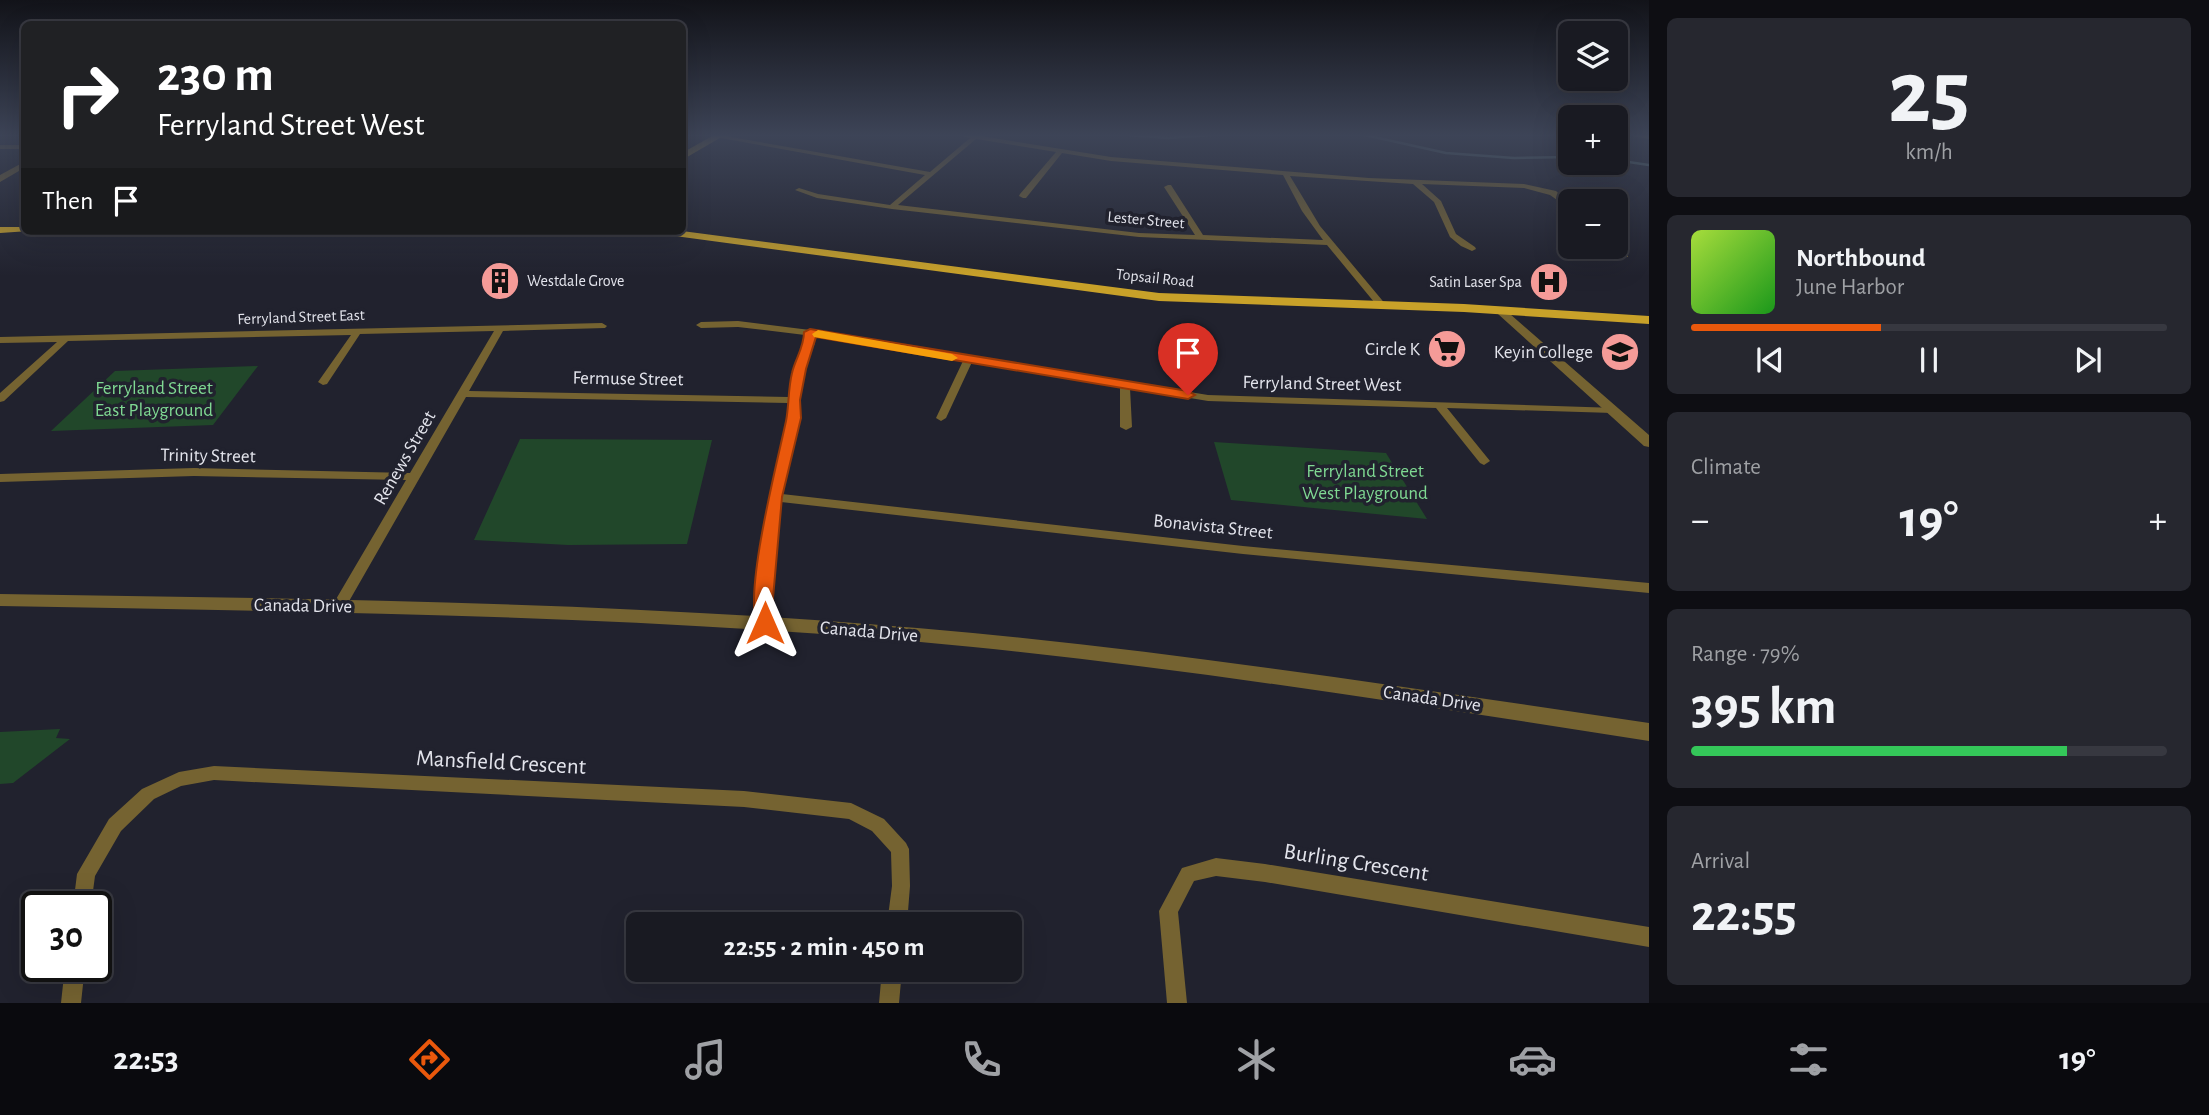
<!DOCTYPE html>
<html lang="en">
<head>
<meta charset="utf-8">
<style>
	:root { --surface:#191a22; --page:#26272f; --text:#f1f3f6; --muted:#9fa1a5; --line:#373840; --accent:#ea580c }
	body { margin:0; font-family:"Alegreya Sans",sans-serif; background:var(--page); color:var(--text); height:100vh; display:flex; flex-direction:column; font-size:26px; white-space:nowrap }
	* { box-sizing:border-box; margin:0 }
	p { font-size:23px; color:var(--muted) }
	.icon { flex:none; width:38px; height:38px; fill:none; stroke:currentColor; stroke-width:2; stroke-linecap:round; stroke-linejoin:round }
	.map { position:relative; flex:1; overflow:hidden }
	.drawer { display:flex; flex-direction:column; gap:18px; padding:18px; background:#0e0e13; width:560px }
	.drawer>* { flex:none }
	.hud { position:absolute; left:21px; top:21px; width:665px; height:214px; border-radius:10px; box-shadow:0 7px 28px #0002,0 0 0 2px var(--line); background:#202124; color:#fff; overflow:hidden }
	.tools { position:absolute; left:1558px; top:21px; display:grid; gap:14px }
	.tools a { display:grid; place-items:center; width:70px; height:70px; border-radius:10px; background:var(--surface); box-shadow:0 7px 28px #0002,0 0 0 2px var(--line); font-size:35px }
	.speed { position:absolute; left:21px; top:891px; display:flex; gap:14px; font-size:35px; font-weight:700; text-align:center }
	.speed>* { display:grid; place-content:center; width:91px; height:91px; border-radius:50%; background:var(--surface); box-shadow:0 7px 28px #0002,0 0 0 2px var(--line); line-height:1 }
	.speed .limit { border:4px solid #111; border-radius:10px; background:#fff; color:#111 }
	.pin { position:absolute; display:grid; place-items:center; width:60px; height:60px; color:#fff; margin:-72px -30px; border-radius:50% 50% 50% 0; rotate:-45deg; box-shadow:0 0 7px #0007 }
	.pin .icon { rotate:45deg }
	.me { position:absolute; width:77px; margin:-38px; rotate:0deg; stroke-linejoin:round; filter:drop-shadow(0 0 5px #0008) }
	.turn { display:flex; align-items:center; gap:24px; height:147px; padding:0 21px; font-size:32px }
	.turn .icon { width:91px; height:91px; stroke-width:2.5 }
	.turn b { display:block; font-size:49px; line-height:60px }
	.then { display:flex; align-items:center; height:66px; padding:0 21px; background:#0003; gap:14px; font-size:26px }
	.big { font-size:52px; font-weight:600; line-height:1.1 }
	.drawer .widget { flex:1; display:flex; flex-direction:column; justify-content:center; gap:10px; min-width:0; padding:0 24px; border-radius:10px; background:var(--page) }
	.drawer .dial { align-items:center; gap:0 }
	.dial b { font-size:91px; line-height:1 }
	.song { display:flex; align-items:center; gap:21px }
	.cover { width:84px; height:84px; border-radius:10px; background:linear-gradient(135deg,hsl(80 70% 55%),hsl(120 70% 35%)) }
	.played { height:7px; border-radius:4px; background:linear-gradient(90deg,var(--accent) 40%,var(--line) 40%) }
	.keys { display:flex; justify-content:space-around; direction:ltr }
	.heat { display:flex; justify-content:space-between; align-items:center; font-size:38px; direction:ltr }
	.charge { height:10px; border-radius:5px; background:linear-gradient(90deg,#34c759 79%,var(--line) 0) }
	.trip { position:absolute; left:626px; top:912px; width:396px; height:70px; border-radius:10px; background:var(--surface); box-shadow:0 7px 28px #0002,0 0 0 2px var(--line); font-weight:600; line-height:70px; text-align:center }
	.dock { display:flex; height:112px; justify-content:space-around; align-items:center; background:#0a0a0e; color:var(--muted) }
	.dock .icon { width:49px; height:49px }
	.dock .on { color:var(--accent) }
	.dock b { font-size:32px; color:var(--text) }
	main { display:flex; flex:1; min-height:0 }
	.map>svg:first-child { display:block }
	.green { fill:#21472a }
	.lines { fill:none; stroke-linecap:round; stroke-linejoin:round }
	.stream { stroke:#566e72; stroke-width:2.5 }
	.minor { fill:#756331; fill-rule:evenodd }
	.tertiary { fill:#756331; fill-rule:evenodd }
	.secondary { fill:#a3862f; fill-rule:evenodd }
	.primary { fill:#c8a129; fill-rule:evenodd }
	.route { fill:#ea580c; stroke:#983908; stroke-width:2 }
	.slow { fill:#f59e0b }
	.labels { text-anchor:middle; dominant-baseline:central; stroke-width:7; stroke-linejoin:round; paint-order:stroke }
	.far-street-label { font-size:16px; fill:#e3e4ec; stroke:#21222e }
	.far-poi-label { font-size:16px; fill:#e3e4ec; stroke:#21222e; text-anchor:start }
	.poi-label { font-size:19px; fill:#e3e4ec; stroke:#21222e; text-anchor:end }
	.street-label { font-size:19px; fill:#e3e4ec; stroke:#21222e }
	.park-label { font-size:19px; fill:#7fd892; stroke:#21222e }
	.near-street-label { font-size:23px; fill:#e3e4ec; stroke:#21222e }
</style>
</head>
<body>
<main>
<div class="map">
<svg width="1649" height="1003" viewBox="0 0 1649 1003">
	<rect width="100%" height="100%" fill="#21222e"/>
	<path class="green" d="M258,366l-45,59 -162,6 64,-60z
		M520,439l192,1 -25,104 -119,1 -94,-5z
		M1214,442l172,11 41,66 -196,-19z
		M60,729l-4,9 14,1 -57,44 -13,1v-52z"/>
	<g class="lines">
		<path class="stream" d="M1128,135l40,3 43,-3
			M1365,135l81,18 68,5 56,-1
			M1615,160l34,5"/>
		<path class="minor" d="M720,135l210,37 40,-34 -13,-3h18l136,22 258,21 155,6 32,7 14,12v6l-20,-14 -26,-7 -102,-4 19,17 15,33 19,13 1,2 -4,2 -11,-5 -11,-9 -16,-35 -21,-18 -123,-8 30,50 67,80 -5,3 -3,-1 -52,-63 -188,-8 -247,-28 -75,-11 -22,-8 4,-2 19,6 72,11 35,-30 -210,-38zM976,139l80,13 -36,42 -1,2 4,2h3l36,-45 49,8 172,14 19,36 21,29 -120,-5 -32,-50h-3l-4,2 31,48 -56,-2 -241,-28z
			M1627,135h22v4z
			M0,145h24v4h-24z
			M1615,245l13,8v4c-7,1 -14,-5 -17,-10h4z
			M738,321l72,9 398,65 409,13 1,2 -5,3 -166,-5 43,53 -6,4 -4,-2 -44,-55 -228,-7 -78,-13 2,39 -6,3 -6,-3v-40l-148,-25 -26,56 -5,3 -5,-3 27,-57 -148,-24v6l-11,26 -6,31 1,18 -17,76 461,52 406,37v10l-406,-39 -462,-52 -10,96v25l-2,4 -5,1 -5,-1 -2,-4v-25l12,-101 20,-79 -1,-15 -322,-6 -122,213h-10l-2,-4 74,-126 -212,-4 -194,6v-8l194,-6 216,5 84,-142 -134,3 -33,50 -4,1 -5,-3 33,-47 -283,6 -64,60 -4,1v-9l57,-51 -57,1v-6l602,-14 5,3 -2,2 -102,3 -34,60 319,6 6,-28 11,-26v-8l-67,-8 -37,1 -5,-3 5,-3z
			M214,766l530,25 107,12 33,16 22,24 3,6 1,37 -3,38h-20l5,-38 -1,-34 -19,-21 -23,-12 -105,-12 -530,-27 -33,6 -27,13 -33,32 -26,45 -4,30h-18l4,-32 32,-55 33,-30 37,-17z
			M1216,858l49,6 384,63v20l-384,-65 -49,-6 -22,5 -16,31 9,91h-20l-8,-92 23,-43z
			M65,966h20l-4,37h-20z
			M882,970h20l-3,33h-20z"/>
		<path class="tertiary" d="M24,162v6l-24,14v-7z
			M1502,307l147,128v12l-5,-1 -146,-132v-6z
			M0,594c324,5 650,8 973,39 226,22 451,57 676,90v18c-225,-35 -450,-71 -676,-94 -323,-32 -649,-35 -973,-41z"/>
		<path class="secondary" d="M714,135h11l-43,25v-7z"/>
		<path class="primary" d="M0,227h24v4h5l-29,2z
			M654,231h28l477,62 305,11 185,12v8l-185,-12 -305,-11 -499,-67z"/>
	</g>
	<linearGradient id="sky" x2="0" y2="1"><stop stop-color="#121319"/><stop offset="0.49" stop-color="#3d4457"/><stop offset="1" stop-color="#3d4457" stop-opacity="0"/></linearGradient>
	<rect width="1649" height="276" fill="url(#sky)"/>
	<path class="route" d="M810,329l378,62 7,4 -7,4 -372,-62 -10,32 -6,31 1,18 -19,79 -9,101 1,25 -3,5h-13c-16,-30 20,-169 28,-207 3,-15 2,-32 6,-48 3,-14 12,-25 12,-41z"/>
	<path class="slow" d="M818,330l134,24 6,4 -6,3 -138,-24 -2,-3z"/>
	<defs>
		<g id="building-disc" transform="scale(2.0125)"><circle r="9.5" fill="#f59b98" stroke="#21222e"/><path d="M-4-6H4V6H1V3H-1V6H-4ZM-2.5-4.3h1.7v1.8h-1.7ZM.8-4.3h1.7v1.8H.8ZM-2.5-1h1.7V.8h-1.7ZM.8-1h1.7V.8H.8Z" fill="#111"/></g>
		<g id="hospital-disc" transform="scale(2.0125)"><circle r="9.5" fill="#f59b98" stroke="#21222e"/><path d="M-5-5h3v3.5h4V-5h3V5h-3V1.5h-4V5h-3Z" fill="#111"/></g>
		<g id="supermarket-disc" transform="scale(2.0125)"><circle r="9.5" fill="#f59b98" stroke="#21222e"/><path d="M-6-5.5h2.5l.6 2H6L4.5 2H-2.5L-4.4-4H-6ZM-1.5 3.2a1.3 1.3 0 1 0 .1 0ZM3 3.2a1.3 1.3 0 1 0 .1 0Z" fill="#111"/></g>
		<g id="university-disc" transform="scale(2.0125)"><circle r="9.5" fill="#f59b98" stroke="#21222e"/><path d="M0-5L7-2L0 1L-7-2ZM-4 1L0 2.5L4 1V4Q0 6-4 4Z" fill="#111"/></g>
	</defs>
	<g fill-rule="evenodd">
		<use href="#building-disc" x="500" y="281"/>
		<use href="#hospital-disc" x="1549" y="282"/>
		<use href="#supermarket-disc" x="1447" y="349"/>
		<use href="#university-disc" x="1620" y="352"/>
	</g>
	<g class="labels">
		<g class="far-street-label">
			<text transform="translate(1146 220) rotate(5)">Lester Street</text>
			<text transform="translate(1155 278) rotate(6)">Topsail Road</text>
			<text transform="translate(301 317) rotate(-2)">Ferryland Street East</text>
		</g>
		<g class="far-poi-label">
			<text x="527" y="281">Westdale Grove</text>
			<text x="1522" y="282" text-anchor="end">Satin Laser Spa</text>
		</g>
		<g class="poi-label">
			<text x="1420" y="349">Circle K</text>
			<text x="1593" y="352">Keyin College</text>
		</g>
		<g class="street-label">
			<text transform="translate(628 379) rotate(1)">Fermuse Street</text>
			<text transform="translate(1322 384) rotate(1)">Ferryland Street West</text>
			<text transform="translate(208 456) rotate(1)">Trinity Street</text>
			<text transform="translate(405 458) rotate(-60)">Renews Street</text>
			<text transform="translate(1213 527) rotate(6)">Bonavista Street</text>
			<text transform="translate(303 606) rotate(1)">Canada Drive</text>
			<text transform="translate(869 632) rotate(5)">Canada Drive</text>
			<text transform="translate(1432 699) rotate(8)">Canada Drive</text>
		</g>
		<g class="park-label">
			<text x="154" y="388">Ferryland Street<tspan x="154" dy="22">East Playground</tspan></text>
			<text x="1365" y="471">Ferryland Street<tspan x="1365" dy="22">West Playground</tspan></text>
		</g>
		<g class="near-street-label">
			<text transform="translate(501 763) rotate(3)">Mansfield Crescent</text>
			<text transform="translate(1356 863) rotate(9)">Burling Crescent</text>
		</g>
	</g>
</svg>
<div class="tools">
<a><svg class="icon" aria-label="layers" viewBox="0 0 24 24"><path d="M12 4l9 5-9 5-9-5zM3 14l9 5 9-5"/></svg></a>
<a>+</a>
<a>−</a>
</div>
<div class="speed"><div class="limit">30</div></div>
<div class="pin" style="left:1188px;top:395px;background:#d93025"><svg class="icon" aria-label="arrive" viewBox="0 0 24 24"><path d="M6 21V4h12l-3 4 3 4H6"/></svg></div>
<svg class="me" style="left:765px;top:623px" viewBox="-20 -20 40 40"><path d="M0-17L14 15 0 8-14 15z" fill="#ea580c" stroke="#fff" stroke-width="4"/></svg>
<div class="trip">22:55 · 2 min · 450 m</div>
<div class="hud">
<div class="turn"><svg class="icon" aria-label="right" viewBox="0 0 24 24"><path d="M7 20v-9h11M14 6l5 5-5 5"/></svg><div><b>230 m</b>Ferryland Street West</div></div>
<div class="then">Then<svg class="icon" aria-label="arrive" viewBox="0 0 24 24"><path d="M6 21V4h12l-3 4 3 4H6"/></svg></div>
</div>
</div>
<section class="drawer">
<div class="widget dial"><b>25</b><p>km/h</p></div>
<div class="widget">
<div class="song"><i class="cover"></i><div><b>Northbound</b><p>June Harbor</p></div></div>
<div class="played"></div>
<div class="keys"><svg class="icon" aria-label="previous" viewBox="0 0 24 24"><path d="M18 5L8 12l10 7zM5 5v14"/></svg><svg class="icon" aria-label="pause" viewBox="0 0 24 24"><path d="M8 5v14M16 5v14"/></svg><svg class="icon" aria-label="next" viewBox="0 0 24 24"><path d="M6 5l10 7-10 7zM19 5v14"/></svg></div>
</div>
<div class="widget"><p>Climate</p>
<div class="heat"><a>−</a><b class="big">19°</b><a>+</a></div>
</div>
<div class="widget"><p>Range · 79%</p><b class="big">395 km</b><div class="charge"></div></div>
<div class="widget"><p>Arrival</p><b class="big">22:55</b></div>
</section>
</main>
<nav class="dock">
<b>22:53</b>
<svg class="icon on" aria-label="directions" viewBox="0 0 24 24"><path d="M12 3l9 9-9 9-9-9zM9 14v-3h6M13 9l2 2-2 2"/></svg>
<svg class="icon" aria-label="music" viewBox="0 0 24 24"><path d="M9 18V5l10-2v13"/><circle cx="6" cy="18" r="3"/><circle cx="16" cy="16" r="3"/></svg>
<svg class="icon" aria-label="phone" viewBox="0 0 24 24"><path d="M5 4h4l2 5-3 2q2 4 5 5l2-3 5 2v4C11 20 4 13 5 4z"/></svg>
<svg class="icon" aria-label="climate" viewBox="0 0 24 24"><path d="M12 3v18M4 7l16 10M4 17L20 7"/></svg>
<svg class="icon" aria-label="car" viewBox="0 0 24 24"><path d="M5 17H2v-5l4-1 3-4h7l3 4 3 1v5h-3M9 17h6M6 11h13"/><circle cx="7" cy="17" r="2"/><circle cx="17" cy="17" r="2"/></svg>
<svg class="icon" aria-label="filters" viewBox="0 0 24 24"><path d="M4 7h16M4 17h16"/><circle cx="9" cy="7" r="2"/><circle cx="15" cy="17" r="2"/></svg>
<b>19°</b>
</nav>
</body>
</html>
